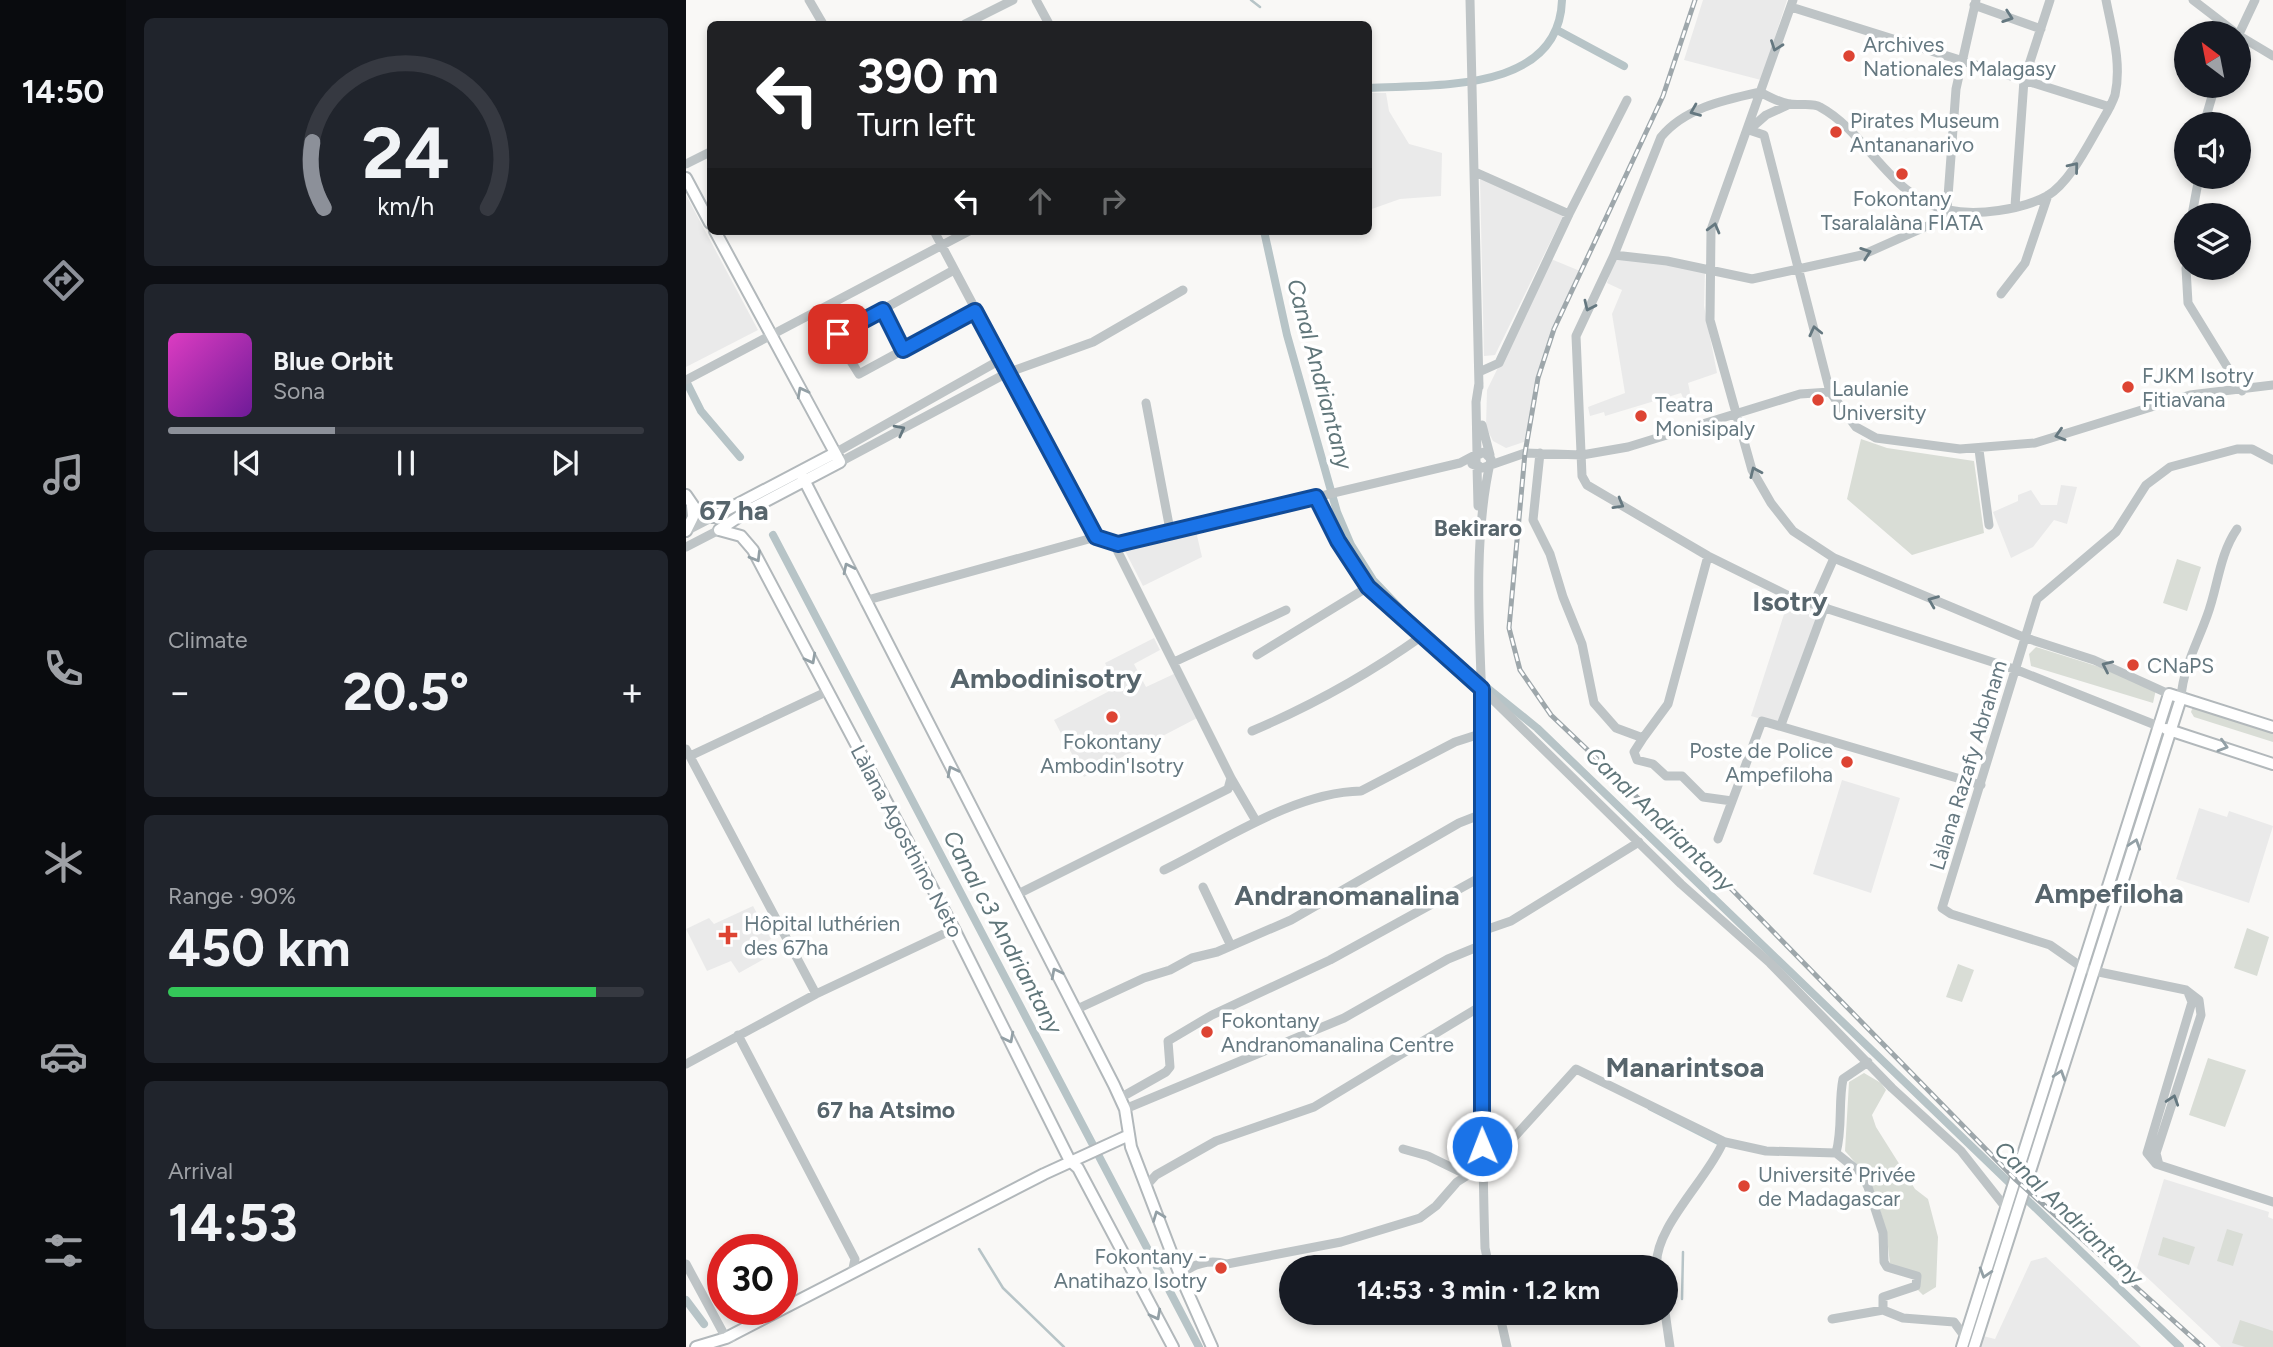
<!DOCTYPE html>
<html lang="en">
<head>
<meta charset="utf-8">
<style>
	:root { --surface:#171b24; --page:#20242c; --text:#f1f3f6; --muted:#9ea1a6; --line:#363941; --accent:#8c9099 }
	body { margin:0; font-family:Figtree,sans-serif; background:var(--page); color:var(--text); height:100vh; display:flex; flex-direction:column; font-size:26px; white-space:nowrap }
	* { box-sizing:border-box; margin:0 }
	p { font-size:23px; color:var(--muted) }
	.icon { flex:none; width:38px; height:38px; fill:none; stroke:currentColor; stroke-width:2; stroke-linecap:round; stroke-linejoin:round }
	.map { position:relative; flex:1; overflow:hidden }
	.panel { display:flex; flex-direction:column; gap:18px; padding:18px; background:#0d0f14; width:560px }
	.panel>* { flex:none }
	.banner { position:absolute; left:21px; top:21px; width:665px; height:214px; border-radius:10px; box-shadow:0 4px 10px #0003; background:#202124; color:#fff; overflow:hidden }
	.needle { width:46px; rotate:328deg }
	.buttons { position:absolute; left:1488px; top:21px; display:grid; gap:14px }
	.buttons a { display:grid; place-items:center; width:77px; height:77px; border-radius:50%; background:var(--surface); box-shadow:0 4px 10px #0003; font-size:35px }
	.speed { position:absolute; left:21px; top:1234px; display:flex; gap:14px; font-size:35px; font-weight:700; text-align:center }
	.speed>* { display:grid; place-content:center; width:91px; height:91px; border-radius:50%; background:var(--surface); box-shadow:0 4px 10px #0003; line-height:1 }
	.speed .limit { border:10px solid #d22; background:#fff; color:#111 }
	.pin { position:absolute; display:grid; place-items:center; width:60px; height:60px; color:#fff; margin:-30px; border-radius:14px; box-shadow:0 4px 10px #0006 }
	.me { position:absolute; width:77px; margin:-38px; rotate:359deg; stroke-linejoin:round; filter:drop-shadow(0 0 5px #0008) }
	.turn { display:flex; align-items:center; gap:24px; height:147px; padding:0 35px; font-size:32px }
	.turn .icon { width:91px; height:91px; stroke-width:2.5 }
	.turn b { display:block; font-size:49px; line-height:60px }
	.lanes { display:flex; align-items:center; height:66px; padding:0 35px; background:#0003; justify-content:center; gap:35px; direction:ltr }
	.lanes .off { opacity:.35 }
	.big { font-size:52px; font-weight:700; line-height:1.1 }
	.panel .card { flex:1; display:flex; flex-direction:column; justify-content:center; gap:10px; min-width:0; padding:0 24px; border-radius:10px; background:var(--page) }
	.panel .dial { align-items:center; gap:0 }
	.dial svg { height:182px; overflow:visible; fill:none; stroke:var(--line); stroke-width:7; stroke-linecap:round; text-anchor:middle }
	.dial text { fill:var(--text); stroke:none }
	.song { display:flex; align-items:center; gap:21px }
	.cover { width:84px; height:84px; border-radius:10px; background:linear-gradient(135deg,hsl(310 70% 55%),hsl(280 70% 35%)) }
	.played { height:7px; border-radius:4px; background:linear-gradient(90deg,var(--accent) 35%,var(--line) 35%) }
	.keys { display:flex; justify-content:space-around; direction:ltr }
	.heat { display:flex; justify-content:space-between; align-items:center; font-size:38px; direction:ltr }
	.charge { height:10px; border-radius:5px; background:linear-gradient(90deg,#34c759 90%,var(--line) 0) }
	.trip { position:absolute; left:593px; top:1255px; width:399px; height:70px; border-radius:35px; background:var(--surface); box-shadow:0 4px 10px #0003; font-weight:700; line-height:70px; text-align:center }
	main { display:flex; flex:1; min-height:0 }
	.tabs { display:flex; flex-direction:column; width:126px; justify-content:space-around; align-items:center; background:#090b0e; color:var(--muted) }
	.tabs .icon { width:49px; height:49px }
	.tabs .active { color:var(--accent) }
	.tabs b { font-size:32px; color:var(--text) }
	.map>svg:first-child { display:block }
	.built { fill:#eaeaea }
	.green { fill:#d9ddd6 }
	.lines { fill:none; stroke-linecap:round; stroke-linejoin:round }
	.stream { stroke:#b7c4c7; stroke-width:2.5 }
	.canal { stroke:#b7c4c7; stroke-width:8 }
	.major-casing { stroke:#b2b8bb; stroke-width:14 }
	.minor { stroke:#bec4c6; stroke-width:9 }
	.major { stroke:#fff; stroke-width:10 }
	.rail-casing { stroke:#9ea7ab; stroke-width:5 }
	.rail { stroke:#fff; stroke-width:2.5; stroke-dasharray:8; stroke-linecap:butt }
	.oneway { stroke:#657880 }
	.oneway2 { stroke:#93a0a6 }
	.route-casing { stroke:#114b97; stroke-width:18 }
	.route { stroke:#1a73e8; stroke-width:12 }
	.poi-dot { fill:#d43; stroke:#fff; stroke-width:2.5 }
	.labels { text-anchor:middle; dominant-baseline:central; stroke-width:7; stroke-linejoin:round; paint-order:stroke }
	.poi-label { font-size:21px; fill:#657880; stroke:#fff; text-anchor:start }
	.street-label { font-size:21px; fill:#657880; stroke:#fff }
	.water-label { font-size:23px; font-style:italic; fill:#60767a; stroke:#fff }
	.neighbourhood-label { font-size:23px; font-weight:bold; fill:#57656c; stroke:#fff }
	.district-label { font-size:28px; font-weight:bold; fill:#57656c; stroke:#fff }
</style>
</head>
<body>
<main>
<nav class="tabs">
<b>14:50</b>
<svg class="icon active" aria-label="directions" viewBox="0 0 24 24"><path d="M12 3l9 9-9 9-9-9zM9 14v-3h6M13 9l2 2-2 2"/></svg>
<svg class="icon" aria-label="music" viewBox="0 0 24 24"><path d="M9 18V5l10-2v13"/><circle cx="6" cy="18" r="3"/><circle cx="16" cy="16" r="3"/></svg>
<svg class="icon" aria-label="phone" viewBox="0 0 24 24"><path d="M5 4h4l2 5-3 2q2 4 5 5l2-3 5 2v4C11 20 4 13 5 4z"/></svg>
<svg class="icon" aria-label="climate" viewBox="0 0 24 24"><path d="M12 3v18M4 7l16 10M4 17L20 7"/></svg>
<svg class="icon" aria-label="car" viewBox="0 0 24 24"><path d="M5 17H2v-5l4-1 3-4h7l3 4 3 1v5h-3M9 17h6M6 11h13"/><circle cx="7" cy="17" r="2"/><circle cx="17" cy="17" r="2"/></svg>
<svg class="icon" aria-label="filters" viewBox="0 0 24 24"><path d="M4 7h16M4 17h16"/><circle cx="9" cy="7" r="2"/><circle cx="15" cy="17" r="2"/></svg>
</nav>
<section class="panel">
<div class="card dial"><svg viewBox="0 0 100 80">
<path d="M14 69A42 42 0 1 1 86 69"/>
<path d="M14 69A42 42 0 0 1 9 40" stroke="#8c9099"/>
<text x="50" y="56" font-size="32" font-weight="700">24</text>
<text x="50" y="72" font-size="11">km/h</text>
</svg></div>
<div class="card">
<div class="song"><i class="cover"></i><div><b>Blue Orbit</b><p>Sona</p></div></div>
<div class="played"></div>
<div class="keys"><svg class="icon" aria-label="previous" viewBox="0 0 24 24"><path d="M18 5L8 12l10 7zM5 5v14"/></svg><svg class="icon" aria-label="pause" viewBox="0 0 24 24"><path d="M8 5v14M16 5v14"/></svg><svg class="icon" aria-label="next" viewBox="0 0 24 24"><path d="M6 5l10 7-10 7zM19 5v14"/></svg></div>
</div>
<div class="card"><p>Climate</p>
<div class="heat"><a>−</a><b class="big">20.5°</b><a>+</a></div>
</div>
<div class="card"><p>Range · 90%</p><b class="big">450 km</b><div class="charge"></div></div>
<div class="card"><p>Arrival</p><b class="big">14:53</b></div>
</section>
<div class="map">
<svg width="1587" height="1347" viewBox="0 0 1587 1347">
	<rect width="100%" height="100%" fill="#f9f8f6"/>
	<path class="built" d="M1017,0h84l-26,80 -77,-20z
		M682,93h18l3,18 20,33 33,9 -1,43 -41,3 -31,11z
		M794,179l24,6 60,29 -69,141 -11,1z
		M0,195l72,135 -72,37z
		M929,256l90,14 -1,36 13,67 -29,10 2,9 -2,7 -4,1 -3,-7 -76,23 -1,-4 -14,4 -2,-9 37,-14 -13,-79 10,-24 -15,-7z
		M865,259l29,12 -25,58 -17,49 -11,63 -21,7 -13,-7 -7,-14 1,-37z
		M1375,485l16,2 -10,37 -13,-4 -21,27 -22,11 -18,-46 25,-11v-6l13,-5 10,15h16z
		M509,527l7,30 -59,29 -21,-41z
		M1103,599l34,9 -44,116 -28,-8z
		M468,638l6,12 -26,14 12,23 30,-14 23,44 -115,60 -30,-57 63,-33 -12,-24z
		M1156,780l58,18 -29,95 -58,-19z
		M1513,808l28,9 2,-6 44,15 -24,77 -73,-24z
		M67,906l18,33 -13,8 6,12 -25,14 -8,-12 -24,10 -21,-42 23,-11 5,6z
		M1478,1179l105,33 -1,5 5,2v128h-52l-84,-79z
		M1360,1257l95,90h-162l4,-11 12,3 36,-78z"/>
	<path class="green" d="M1175,439l26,9 87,13 10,72 -72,22 -65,-56z
		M1491,559l24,8 -14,44 -24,-8z
		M1350,647l121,38 -4,18 -122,-37 -2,-12z
		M1509,700l78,22v20l-79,-25 -3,-5z
		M1561,928l22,9 -12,39 -23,-8z
		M1272,964l16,6 -12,32 -16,-5z
		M1522,1058l38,12 -21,57 -36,-12z
		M1178,1073l17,10 5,7 -14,25 4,12 39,62 13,10 10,38 -2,50 -13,8 -5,-5 1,-12 -29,-14c-4,-45 -14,-80 -45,-113l4,-69z
		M1541,1229l16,5 -10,32 -16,-5z
		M1477,1237l32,10 -6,18 -31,-10z
		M1554,1320l33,11v16h-28l-13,-4z"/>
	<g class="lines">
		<path class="stream" d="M565,0l9,7
			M963,1109l69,35
			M293,1249l24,39 61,59
			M996,1299l1,-47"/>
		<path class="canal" d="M871,30l67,36
			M682,88c66,-4 191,6 194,-88
			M578,231l23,104 50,177 14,33 22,35 42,44
			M0,381l15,30 39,46
			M87,535l426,812
			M794,682l57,46 643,619
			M0,1300l18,24"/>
		<g class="major-casing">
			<path id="major" d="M0,178l24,45
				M29,231l125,231 -91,48 -30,20
				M114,472l314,613 11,24 6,38 49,128 32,72
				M0,495l11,16 21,7
				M27,517l122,-64
				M33,530l22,6 12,14 201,379 116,232 8,7 95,179
				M0,531l7,-14 -1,-11
				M1480,729l107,35
				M10,1347l30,-9 318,-164 83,-38
				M1276,1347l207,-653 104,33
				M1288,1347l207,-649"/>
		</g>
		<path class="minor" d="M123,0l14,24
			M350,0l13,24
			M784,0l9,387
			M1107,0l-82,230 -1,90 42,150 19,33 22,28 41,27 189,79 71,23 75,34
			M1420,0c6,31 16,63 9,95 -4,12 -11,22 -17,33 -12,21 -30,56 -51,68 -26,14 -70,20 -99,14 -57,-11 -80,-77 -128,-103 -8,-5 -21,-1 -31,-3 -11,-2 -20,-7 -29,-12 -36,8 -75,16 -99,45l-47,118 -38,81 6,140 5,9 121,71 83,41 226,73 141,56
			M1507,0l43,33
			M1288,5l67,24
			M1105,7l319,100
			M279,24l48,-24
			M1552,35l35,21
			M1552,36l17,-36
			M1518,124l11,-38
			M1064,129l16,-14 24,-11
			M1063,130l15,5 66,257 26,35 20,11 84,11 75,-6 155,-48 83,-10
			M0,164l24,-12
			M789,172l94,42 -70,149 -20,9
			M1329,206l9,-126 26,-80
			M1261,210l9,-121 20,-89
			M883,214l58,-114
			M1506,215l7,-38
			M248,231l162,306
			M928,255l53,6 85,18 110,-24 72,-32 13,-13
			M1500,268l2,35 54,88
			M268,270l-114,63 -3,6 22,35 116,-63
			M1315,294l24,-31 23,-68
			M197,310l20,40
			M0,380l283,-149
			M460,403l24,127
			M796,425l8,30
			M1293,450l10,75
			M149,453l165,-93
			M854,453l-7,67 17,34 13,43 19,47 12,59 22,25 27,10 25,-34 40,-148
			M154,462l167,-89 86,-31 90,-52
			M786,464l5,2 1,40
			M630,497l22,44 30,46 114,102 199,195 89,79 122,125 69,63 45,57
			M0,531l27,-14
			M0,547l33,-17
			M178,601l232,-64 22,7 342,-81 17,-9 -1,-52 3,-19
			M1128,603l20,-45
			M571,655l111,-68
			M488,662l112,-52
			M1495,698c2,-30 16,-54 26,-82 11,-29 12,-61 30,-87
			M1095,725l44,-119
			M566,731c59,-25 118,-58 170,-95
			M957,738l-9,14 3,8 16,4 13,12h16l21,21 29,4
			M0,749l130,245
			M4,756l138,-65
			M545,778l25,43
			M1032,839l44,-118 219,64
			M478,870c59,-29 131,-78 197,-79l94,-49 28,-9
			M517,887l28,59
			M330,895l212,-106 3,-11 -114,-228 1,-6
			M796,931l29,-10 128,-79
			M1502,992l4,10 -45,151 9,11 117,38
			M389,1010l69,-32 26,-8 22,-12 25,-6 74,-32 168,-97 23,-9
			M52,1035l117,224 -3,14
			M0,1064l130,-70 138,-65
			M434,1098l46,-26 4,-5 -2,-26 44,-26 118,-55 151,-83
			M439,1109l219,-91 104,-59 34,-14
			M717,1149l25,7 39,19
			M1150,1153l25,20 7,14 15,46 1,29 3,5 30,9 -1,10 -33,11v13
			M1150,1153c7,-25 2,-50 7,-74l25,-17
			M1473,1165l-3,-12 45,-138 -2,-15 -13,-10 -92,-19 -11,-3 -33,-23 -99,-31 -9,-6 95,-309 79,-67 30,-47 24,-18 67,-18h15l21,11
			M460,1186l10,-11 60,-34 98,-34 167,-101
			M0,1264l40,74h5
			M803,1267l-4,-19c-5,-161 -1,-322 -1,-483 -1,-97 -15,-212 7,-306l-7,-7 -8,4v8l6,4 43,-15 57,2 46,-8 172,-53 30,-2
			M971,1267c-5,-37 53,-91 66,-125
			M494,1275c14,-12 29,-16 47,-11l114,-22 79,-24 16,-12 21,-24 25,-16 26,-22 68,-75 149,73 41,9 70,2
			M813,1312l8,35
			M979,1312l5,35
			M1146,1319l51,-9 20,8 51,4 11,15"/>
		<use href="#major" class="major"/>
		<g class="rail-casing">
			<path id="rail" d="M1009,0l-32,96 -109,233 -16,49 -13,75 -16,175 11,42 31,45 158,151 307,314 187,167"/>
		</g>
		<use href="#rail" class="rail"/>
	</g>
	<defs><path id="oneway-chevron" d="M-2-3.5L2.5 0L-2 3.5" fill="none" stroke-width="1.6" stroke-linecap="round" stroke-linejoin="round" transform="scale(1.75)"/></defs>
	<g class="oneway">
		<use href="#oneway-chevron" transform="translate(1322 17) rotate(19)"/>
		<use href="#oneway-chevron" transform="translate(1090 46) rotate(110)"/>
		<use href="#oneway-chevron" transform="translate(1009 111) rotate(158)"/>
		<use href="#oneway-chevron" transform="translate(1388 167) rotate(-51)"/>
		<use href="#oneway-chevron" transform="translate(1028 228) rotate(-75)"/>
		<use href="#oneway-chevron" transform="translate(1180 253) rotate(-19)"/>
		<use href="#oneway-chevron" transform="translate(903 306) rotate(115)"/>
		<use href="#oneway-chevron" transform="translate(1129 331) rotate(-103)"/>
		<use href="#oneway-chevron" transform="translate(214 430) rotate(-28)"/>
		<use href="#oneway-chevron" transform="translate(1374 435) rotate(163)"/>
		<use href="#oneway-chevron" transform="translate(1069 472) rotate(-114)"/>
		<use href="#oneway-chevron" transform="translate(933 504) rotate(30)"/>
		<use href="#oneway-chevron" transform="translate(1247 601) rotate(-158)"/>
		<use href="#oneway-chevron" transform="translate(1421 666) rotate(-155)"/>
		<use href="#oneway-chevron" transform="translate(1487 1100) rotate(-72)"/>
	</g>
	<g class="oneway2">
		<use href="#oneway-chevron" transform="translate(116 392) rotate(-118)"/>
		<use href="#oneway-chevron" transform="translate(70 557) rotate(59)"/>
		<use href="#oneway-chevron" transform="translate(162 568) rotate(-116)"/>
		<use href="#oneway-chevron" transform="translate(125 659) rotate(62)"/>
		<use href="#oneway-chevron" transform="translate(1537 746) rotate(17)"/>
		<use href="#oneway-chevron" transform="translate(266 771) rotate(-117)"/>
		<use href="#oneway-chevron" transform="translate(1449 844) rotate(-72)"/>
		<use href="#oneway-chevron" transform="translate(370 973) rotate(-117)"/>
		<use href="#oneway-chevron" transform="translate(323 1038) rotate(63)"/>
		<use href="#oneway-chevron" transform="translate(1374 1075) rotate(-72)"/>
		<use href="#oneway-chevron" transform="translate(472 1216) rotate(-111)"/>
		<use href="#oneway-chevron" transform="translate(1299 1273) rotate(107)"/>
		<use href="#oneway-chevron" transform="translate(470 1315) rotate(62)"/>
	</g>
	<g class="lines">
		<g class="route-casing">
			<path id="route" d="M152,334l45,-24 20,40 72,-39 121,226 22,7 198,-47 22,44 30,46 114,102v457"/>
		</g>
		<use href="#route" class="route"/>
	</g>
	<g class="poi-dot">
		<circle cx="1163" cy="56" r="7"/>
		<circle cx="1150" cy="132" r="7"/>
		<circle cx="1216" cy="174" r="7"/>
		<circle cx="1442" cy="387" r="7"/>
		<circle cx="1132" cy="400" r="7"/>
		<circle cx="955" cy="416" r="7"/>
		<circle cx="1447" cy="665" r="7"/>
		<circle cx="426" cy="717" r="7"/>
		<circle cx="1161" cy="762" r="7"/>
		<path d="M38.5 924.5h7v7h7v7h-7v7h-7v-7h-7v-7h7z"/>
		<circle cx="521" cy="1032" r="7"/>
		<circle cx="1058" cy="1186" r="7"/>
		<circle cx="535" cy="1268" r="7"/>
	</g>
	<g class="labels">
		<g class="poi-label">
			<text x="1177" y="44">Archives<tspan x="1177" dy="24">Nationales Malagasy</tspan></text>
			<text x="1164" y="120">Pirates Museum<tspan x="1164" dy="24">Antananarivo</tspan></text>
			<text x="1216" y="198" text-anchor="middle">Fokontany<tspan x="1216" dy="24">Tsaralalàna FIATA</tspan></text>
			<text x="1456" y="375">FJKM Isotry<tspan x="1456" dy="24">Fitiavana</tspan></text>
			<text x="1146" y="388">Laulanie<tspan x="1146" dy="24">University</tspan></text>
			<text x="969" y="404">Teatra<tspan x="969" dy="24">Monisipaly</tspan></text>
			<text x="1461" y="665">CNaPS</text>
			<text x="426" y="741" text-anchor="middle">Fokontany<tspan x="426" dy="24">Ambodin'Isotry</tspan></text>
			<text x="1147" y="750" text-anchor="end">Poste de Police<tspan x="1147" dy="24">Ampefiloha</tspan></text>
			<text x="58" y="923">Hôpital luthérien<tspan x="58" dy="24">des 67ha</tspan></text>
			<text x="535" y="1020">Fokontany<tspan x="535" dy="24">Andranomanalina Centre</tspan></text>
			<text x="1072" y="1174">Université Privée<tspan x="1072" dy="24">de Madagascar</tspan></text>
			<text x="521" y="1256" text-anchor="end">Fokontany -<tspan x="521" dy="24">Anatihazo Isotry</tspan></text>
		</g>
		<g class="street-label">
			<text transform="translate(1282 765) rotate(-73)">Làlana Razafy Abraham</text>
			<text transform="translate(221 841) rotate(62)">Làlana Agosthino Neto</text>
		</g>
		<g class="water-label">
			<text transform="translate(634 374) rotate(75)">Canal Andriantany</text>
			<text transform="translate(974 819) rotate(44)">Canal Andriantany</text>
			<text transform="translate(317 932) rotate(62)">Canal c3 Andriantany</text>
			<text transform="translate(1383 1213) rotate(44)">Canal Andriantany</text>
		</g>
		<g class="neighbourhood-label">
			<text x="792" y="528">Bekiraro</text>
			<text x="200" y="1110">67 ha Atsimo</text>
		</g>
		<g class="district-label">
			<text x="48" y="510">67 ha</text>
			<text x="1104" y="601">Isotry</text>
			<text x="360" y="678">Ambodinisotry</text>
			<text x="1423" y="893">Ampefiloha</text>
			<text x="661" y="895">Andranomanalina</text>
			<text x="999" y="1067">Manarintsoa</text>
		</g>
	</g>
</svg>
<div class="buttons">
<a><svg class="needle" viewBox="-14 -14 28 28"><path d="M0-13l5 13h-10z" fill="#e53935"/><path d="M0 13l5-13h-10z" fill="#9ea1a6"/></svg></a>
<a><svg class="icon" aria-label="sound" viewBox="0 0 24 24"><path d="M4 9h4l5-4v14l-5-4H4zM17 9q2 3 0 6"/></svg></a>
<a><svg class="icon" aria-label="layers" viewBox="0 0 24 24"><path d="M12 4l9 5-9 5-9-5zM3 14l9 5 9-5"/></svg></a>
</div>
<div class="speed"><div class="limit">30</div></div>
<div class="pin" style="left:152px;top:334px;background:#d93025"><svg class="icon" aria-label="arrive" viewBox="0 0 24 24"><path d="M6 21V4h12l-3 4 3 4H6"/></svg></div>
<svg class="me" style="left:796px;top:1146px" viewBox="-20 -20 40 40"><circle r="17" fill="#1a73e8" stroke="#fff" stroke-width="3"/><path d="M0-11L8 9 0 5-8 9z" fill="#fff"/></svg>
<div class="trip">14:53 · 3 min · 1.2 km</div>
<div class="banner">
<div class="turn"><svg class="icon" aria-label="left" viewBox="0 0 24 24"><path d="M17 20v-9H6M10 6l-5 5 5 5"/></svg><div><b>390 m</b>Turn left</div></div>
<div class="lanes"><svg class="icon" aria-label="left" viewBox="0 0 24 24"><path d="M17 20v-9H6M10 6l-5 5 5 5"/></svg><svg class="icon off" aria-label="ahead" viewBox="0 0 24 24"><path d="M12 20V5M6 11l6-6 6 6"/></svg><svg class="icon off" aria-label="right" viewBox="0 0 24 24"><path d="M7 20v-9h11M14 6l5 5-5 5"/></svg></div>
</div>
</div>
</main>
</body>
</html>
